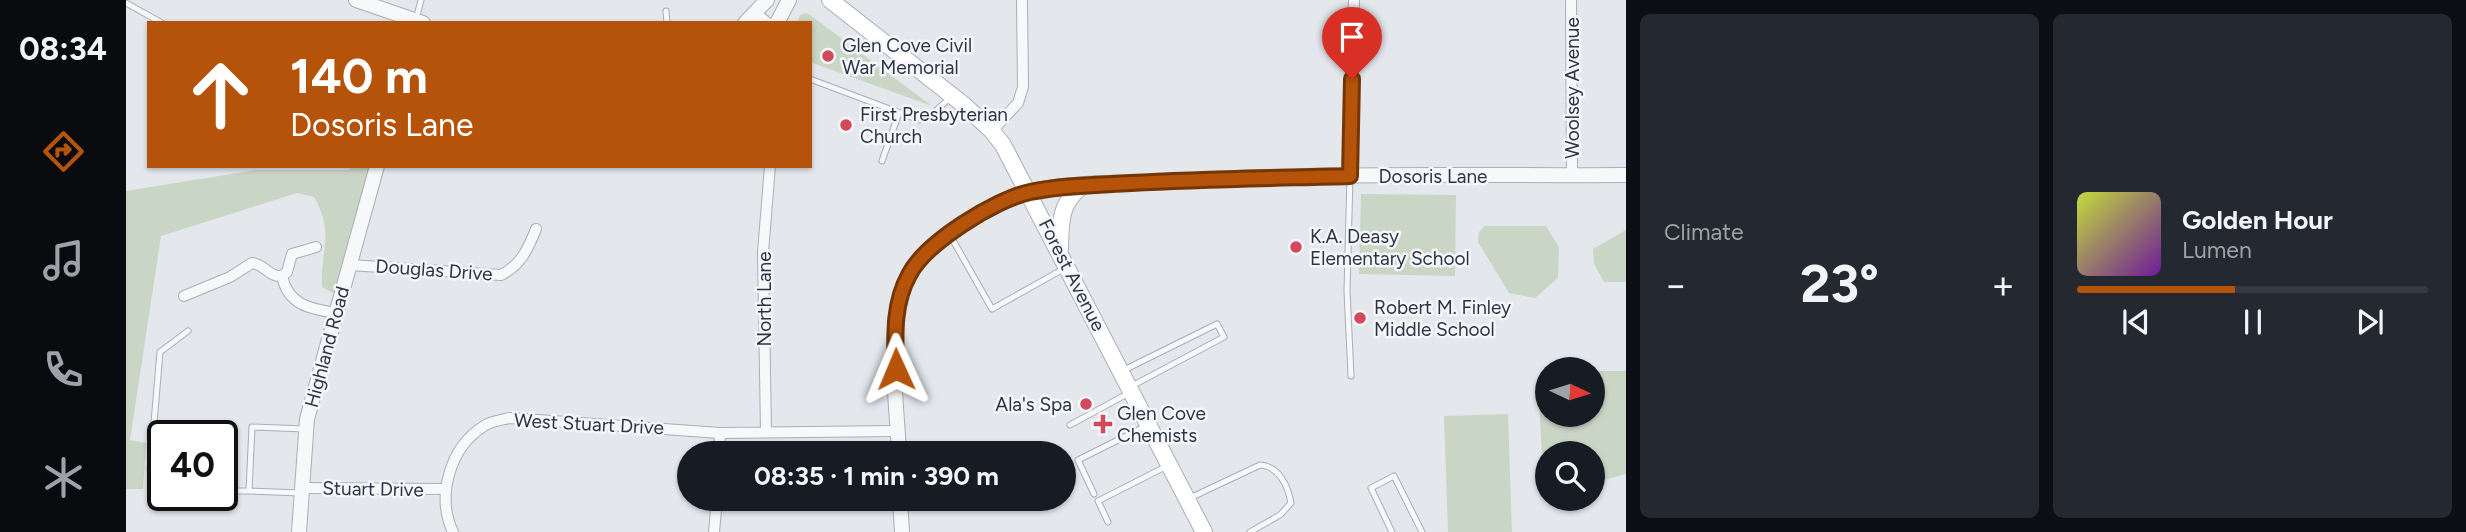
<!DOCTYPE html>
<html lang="en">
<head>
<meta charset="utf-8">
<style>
	:root { --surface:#171b24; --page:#242831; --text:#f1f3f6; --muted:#9ea1a6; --line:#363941; --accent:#b45309 }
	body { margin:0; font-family:Figtree,sans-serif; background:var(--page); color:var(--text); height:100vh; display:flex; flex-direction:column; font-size:26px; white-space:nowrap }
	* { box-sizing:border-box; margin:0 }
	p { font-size:23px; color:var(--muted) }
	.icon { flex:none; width:38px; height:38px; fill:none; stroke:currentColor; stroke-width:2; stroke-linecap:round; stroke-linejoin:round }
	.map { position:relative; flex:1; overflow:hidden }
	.side { display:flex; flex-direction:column; gap:14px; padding:14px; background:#0d0f14; width:840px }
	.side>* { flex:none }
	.banner { position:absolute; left:21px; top:21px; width:665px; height:147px; border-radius:0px; box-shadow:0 2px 5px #0004; background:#b45309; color:#fff; overflow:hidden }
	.needle { width:46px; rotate:94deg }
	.controls { position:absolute; left:1409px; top:357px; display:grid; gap:14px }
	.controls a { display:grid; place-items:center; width:70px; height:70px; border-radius:50%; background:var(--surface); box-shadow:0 2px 5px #0004; font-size:35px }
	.speed { position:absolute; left:21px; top:420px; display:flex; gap:14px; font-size:35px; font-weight:700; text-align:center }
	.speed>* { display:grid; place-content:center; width:91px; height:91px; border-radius:50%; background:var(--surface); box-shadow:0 2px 5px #0004; line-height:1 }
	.speed .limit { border:4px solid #111; border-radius:10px; background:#fff; color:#111 }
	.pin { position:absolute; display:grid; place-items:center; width:60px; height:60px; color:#fff; margin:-72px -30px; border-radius:50% 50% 50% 0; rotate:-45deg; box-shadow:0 0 7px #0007 }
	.pin .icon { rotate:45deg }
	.me { position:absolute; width:77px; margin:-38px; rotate:359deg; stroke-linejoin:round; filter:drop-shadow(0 0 5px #0008) }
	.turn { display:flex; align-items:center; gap:24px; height:147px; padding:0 28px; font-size:32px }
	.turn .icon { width:91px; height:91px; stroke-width:2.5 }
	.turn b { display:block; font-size:49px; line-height:60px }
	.big { font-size:52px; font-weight:700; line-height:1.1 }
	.side .card { flex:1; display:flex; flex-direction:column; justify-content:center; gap:10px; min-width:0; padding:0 24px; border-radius:10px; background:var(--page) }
	.song { display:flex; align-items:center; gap:21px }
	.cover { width:84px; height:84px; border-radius:10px; background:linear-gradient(135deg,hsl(70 70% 55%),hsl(280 70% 35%)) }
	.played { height:7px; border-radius:4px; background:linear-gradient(90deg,var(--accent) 45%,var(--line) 45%) }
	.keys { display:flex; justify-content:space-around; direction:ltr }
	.heat { display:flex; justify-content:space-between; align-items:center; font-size:38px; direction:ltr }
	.side .tiles { flex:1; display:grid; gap:14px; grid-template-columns:repeat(2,1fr) }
	.trip { position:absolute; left:551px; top:441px; width:399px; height:70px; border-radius:35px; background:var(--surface); box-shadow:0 2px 5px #0004; font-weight:700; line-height:70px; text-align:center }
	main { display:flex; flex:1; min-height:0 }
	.tabs { display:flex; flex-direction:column; width:126px; justify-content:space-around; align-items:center; background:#090b0e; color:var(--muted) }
	.tabs .icon { width:49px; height:49px }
	.tabs .selected { color:var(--accent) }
	.tabs b { font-size:32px; color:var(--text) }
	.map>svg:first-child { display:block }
	.green { fill:#c9d6c5 }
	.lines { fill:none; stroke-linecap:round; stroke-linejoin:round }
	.service-casing { stroke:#a9aeb7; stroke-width:7 }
	.minor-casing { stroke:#a9aeb7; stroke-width:12 }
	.tertiary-casing { stroke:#a9aeb7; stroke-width:16 }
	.secondary-casing { stroke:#a9aeb7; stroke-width:18 }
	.service { stroke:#f7f8fa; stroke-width:5 }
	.minor { stroke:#f7f8fa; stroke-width:10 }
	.tertiary { stroke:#f7f8fa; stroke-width:14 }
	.secondary { stroke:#fff; stroke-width:16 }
	.route-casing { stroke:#753606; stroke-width:18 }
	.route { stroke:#b45309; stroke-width:12 }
	.poi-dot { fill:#d1495b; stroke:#f4f6f9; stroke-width:2.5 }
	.labels { text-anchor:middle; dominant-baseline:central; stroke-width:5; stroke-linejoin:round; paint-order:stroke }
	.poi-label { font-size:19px; fill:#2b3445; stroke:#f4f6f9; text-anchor:start }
	.street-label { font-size:19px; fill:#2b3445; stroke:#f4f6f9 }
</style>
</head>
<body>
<main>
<nav class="tabs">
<b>08:34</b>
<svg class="icon selected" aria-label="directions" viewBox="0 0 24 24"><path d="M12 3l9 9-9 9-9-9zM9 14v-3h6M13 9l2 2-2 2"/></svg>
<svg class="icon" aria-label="music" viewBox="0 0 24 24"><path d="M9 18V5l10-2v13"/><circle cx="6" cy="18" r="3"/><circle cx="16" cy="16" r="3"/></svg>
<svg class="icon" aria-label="phone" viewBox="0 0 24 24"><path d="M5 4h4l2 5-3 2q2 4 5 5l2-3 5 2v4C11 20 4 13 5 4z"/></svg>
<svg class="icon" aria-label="climate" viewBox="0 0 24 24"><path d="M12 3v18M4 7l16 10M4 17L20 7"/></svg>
</nav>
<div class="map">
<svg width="1500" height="532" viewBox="0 0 1500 532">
	<rect width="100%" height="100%" fill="#e4e7ec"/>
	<path class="green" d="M680,13l4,2 122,91 -122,-44v-39h-13l3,-8z
		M229,166h21l-37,121 -6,6 -11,-6c-2,-35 13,-54 -8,-90l-17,-4 -136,43 -31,204 16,3 -3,46h-17v-298l130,-21h92z
		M1235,194l95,1 -1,81 -96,-2z
		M1359,226h61l13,21 -1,31 -23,20 -26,-5 -31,-51 1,-10z
		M1500,230v52h-22l-10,-18 -1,-15z
		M1467,371h33v103l-33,9 -1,-30h-45v40h-3l-6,-111 9,-9v42h45z
		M1382,414l4,118h-64l-4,-116z"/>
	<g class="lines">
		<g class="service-casing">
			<path id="service" d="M0,3l36,20
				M540,11l1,12
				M290,20l5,-20
				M684,79l109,41 14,-7 17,-15
				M756,161l17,-48
				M1224,176l-3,115 4,85
				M824,235l42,74 73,-41
				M996,371l95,-47 7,13 -94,50
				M944,425l59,-32
				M37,489l-9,-7 -4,-12 10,-118 28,-21
				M96,491h27
				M175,493l-52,-2 3,-64 53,2
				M968,494l-16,-34 68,-34
				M1064,498l70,-33c19,1 28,21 31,38l-11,12 -30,17
				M982,522l-10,-21 69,-35
				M1266,532l-21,-44 23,-12 28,56"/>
		</g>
		<g class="minor-casing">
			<path id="minor" d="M1445,0l1,175
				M630,14l12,9
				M866,131l26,-28 5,-16 -1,-87
				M1224,176l4,-176
				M224,265l151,10c20,-10 27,-26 35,-46
				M156,276c6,29 28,33 54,37
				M156,276l5,-4 5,-18 24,-7
				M58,296l46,-19 22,-14c13,1 16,14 30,13
				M640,432l-3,-180 7,-86
				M593,453l1,-20
				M175,488l144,1
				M327,532c-17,-36 -3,-85 31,-106 7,-5 17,-6 26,-8l210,15 178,-2
				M588,532l3,-33"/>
		</g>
		<g class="tertiary-casing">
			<path id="tertiary" d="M230,0l67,23
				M619,23l22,-23
				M651,23l12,-23
				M773,453c-2,-51 -16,-138 12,-182 19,-31 83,-70 117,-79 43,-11 103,-9 148,-11 149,-9 300,-5 450,-6
				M774,499l2,33
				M173,532l8,-113 70,-253"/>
		</g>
		<g class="secondary-casing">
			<path id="secondary" d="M704,0l134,105 28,26 11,14 201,387
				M934,249c1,-27 -1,-45 22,-63"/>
		</g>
		<use href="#service" class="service"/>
		<use href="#minor" class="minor"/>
		<use href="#tertiary" class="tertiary"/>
		<use href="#secondary" class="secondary"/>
	</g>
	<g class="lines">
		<g class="route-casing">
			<path id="route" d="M770,369c-1,-33 -3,-65 13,-94 16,-32 87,-76 121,-83 33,-7 68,-7 101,-9 73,-4 146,-5 219,-7l2,-97"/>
		</g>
		<use href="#route" class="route"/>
	</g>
	<g class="poi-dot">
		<circle cx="702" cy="56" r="7"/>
		<circle cx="720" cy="125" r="7"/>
		<circle cx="1170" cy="247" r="7"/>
		<circle cx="1234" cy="318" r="7"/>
		<circle cx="960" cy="404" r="7"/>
		<path d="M973.5 413.5h7v7h7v7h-7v7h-7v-7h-7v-7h7z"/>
	</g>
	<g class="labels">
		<g class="poi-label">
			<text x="716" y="45">Glen Cove Civil<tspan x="716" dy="22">War Memorial</tspan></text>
			<text x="734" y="114">First Presbyterian<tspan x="734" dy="22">Church</tspan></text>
			<text x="1184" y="236">K.A. Deasy<tspan x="1184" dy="22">Elementary School</tspan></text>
			<text x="1248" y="307">Robert M. Finley<tspan x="1248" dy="22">Middle School</tspan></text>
			<text x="946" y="404" text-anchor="end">Ala's Spa</text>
			<text x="991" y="413">Glen Cove<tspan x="991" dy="22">Chemists</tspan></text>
		</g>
		<g class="street-label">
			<text transform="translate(1446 88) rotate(-90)">Woolsey Avenue</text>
			<text x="1307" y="176">Dosoris Lane</text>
			<text transform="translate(308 270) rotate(4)">Douglas Drive</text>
			<text transform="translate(946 275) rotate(63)">Forest Avenue</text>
			<text transform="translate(638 299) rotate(-90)">North Lane</text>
			<text transform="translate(201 347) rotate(-75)">Highland Road</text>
			<text transform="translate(463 424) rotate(3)">West Stuart Drive</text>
			<text transform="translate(247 489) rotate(1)">Stuart Drive</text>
		</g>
	</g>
</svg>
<div class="controls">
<a><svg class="needle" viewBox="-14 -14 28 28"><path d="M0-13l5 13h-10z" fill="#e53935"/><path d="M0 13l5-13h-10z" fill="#9ea1a6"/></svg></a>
<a><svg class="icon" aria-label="search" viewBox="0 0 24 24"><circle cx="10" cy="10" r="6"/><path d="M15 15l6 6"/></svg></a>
</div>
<div class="speed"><div class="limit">40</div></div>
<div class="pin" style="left:1226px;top:79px;background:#d93025"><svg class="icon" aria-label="arrive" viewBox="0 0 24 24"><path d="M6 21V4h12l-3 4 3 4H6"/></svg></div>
<svg class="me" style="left:770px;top:369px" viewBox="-20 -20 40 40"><path d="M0-17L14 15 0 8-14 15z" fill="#b45309" stroke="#fff" stroke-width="4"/></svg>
<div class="trip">08:35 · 1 min · 390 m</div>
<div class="banner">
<div class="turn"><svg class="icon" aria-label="ahead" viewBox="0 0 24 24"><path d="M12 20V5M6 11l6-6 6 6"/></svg><div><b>140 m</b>Dosoris Lane</div></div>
</div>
</div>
<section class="side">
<div class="tiles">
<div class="card"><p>Climate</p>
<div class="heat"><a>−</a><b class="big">23°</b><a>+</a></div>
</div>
<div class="card">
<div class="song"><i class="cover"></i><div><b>Golden Hour</b><p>Lumen</p></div></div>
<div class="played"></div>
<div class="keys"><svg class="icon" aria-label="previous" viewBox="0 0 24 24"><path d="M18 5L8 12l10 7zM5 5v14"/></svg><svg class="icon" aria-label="pause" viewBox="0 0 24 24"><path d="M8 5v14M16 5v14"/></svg><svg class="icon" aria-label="next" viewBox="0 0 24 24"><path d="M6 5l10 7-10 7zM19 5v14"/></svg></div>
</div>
</div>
</section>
</main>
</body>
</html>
